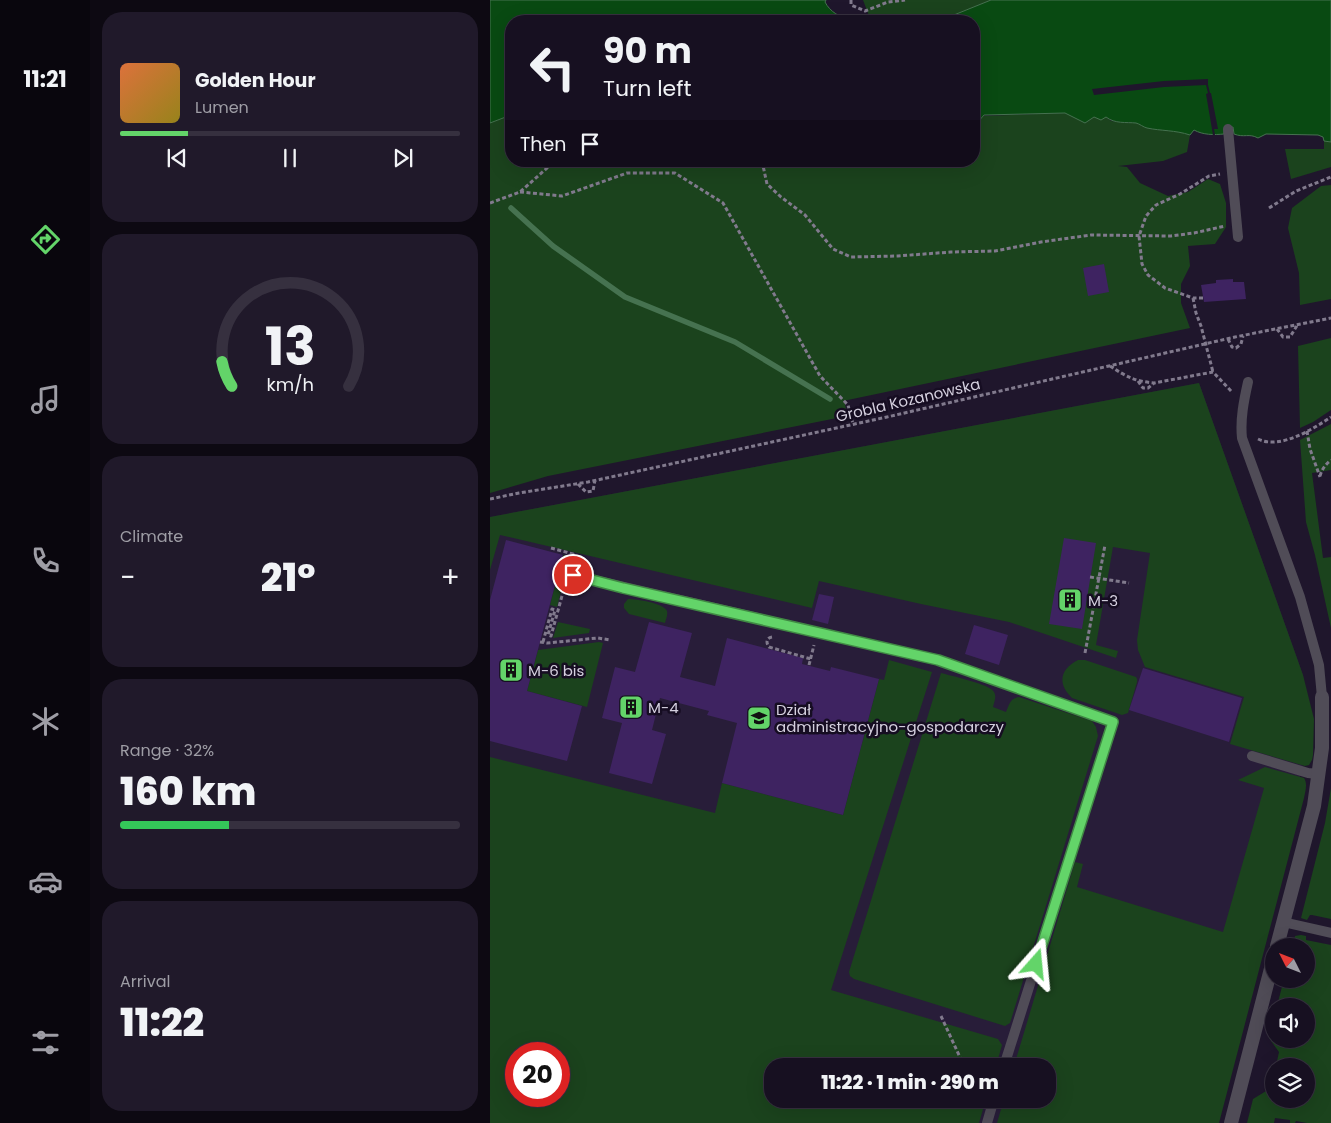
<!DOCTYPE html>
<html lang="en">
<head>
<meta charset="utf-8">
<style>
	:root { --surface:#171021; --page:#20192a; --text:#f1f3f6; --muted:#9e9da5; --line:#36303f; --accent:#63d469 }
	body { margin:0; font-family:Poppins,sans-serif; background:var(--page); color:var(--text); height:100vh; display:flex; flex-direction:column; font-size:19px; white-space:nowrap }
	* { box-sizing:border-box; margin:0 }
	p { font-size:16px; color:var(--muted) }
	.icon { flex:none; width:28px; height:28px; fill:none; stroke:currentColor; stroke-width:2; stroke-linecap:round; stroke-linejoin:round }
	.map { position:relative; flex:1; overflow:hidden }
	.sheet { display:flex; flex-direction:column; gap:12px; padding:12px; background:#0d0912; width:400px }
	.sheet>* { flex:none }
	.hud { position:absolute; left:15px; top:15px; width:475px; height:152px; border-radius:20px; box-shadow:0 5px 20px #0002,0 0 0 1px var(--line); background:#171021; color:var(--text); overflow:hidden }
	.needle { width:32px; rotate:312deg }
	.controls { position:absolute; left:775px; top:938px; display:grid; gap:10px }
	.controls a { display:grid; place-items:center; width:50px; height:50px; border-radius:50%; background:var(--surface); box-shadow:0 5px 20px #0002,0 0 0 1px var(--line); font-size:25px }
	.speed { position:absolute; left:15px; top:1042px; display:flex; gap:10px; font-size:25px; font-weight:700; text-align:center }
	.speed>* { display:grid; place-content:center; width:65px; height:65px; border-radius:50%; background:var(--surface); box-shadow:0 5px 20px #0002,0 0 0 1px var(--line); line-height:1 }
	.speed .limit { border:8px solid #d22; background:#fff; color:#111 }
	.pin { position:absolute; display:grid; place-items:center; width:42px; height:42px; color:#fff; margin:-21px; border:2px solid #fff; border-radius:50%; box-shadow:0 1px 5px #0007 }
	.me { position:absolute; width:55px; margin:-28px; rotate:18deg; stroke-linejoin:round; filter:drop-shadow(0 0 4px #0008) }
	.turn { display:flex; align-items:center; gap:18px; height:105px; padding:0 15px; font-size:22px }
	.turn .icon { width:65px; height:65px; stroke-width:2.5 }
	.turn b { display:block; font-size:35px; line-height:42px }
	.then { display:flex; align-items:center; height:48px; padding:0 15px; background:#0003; gap:10px; font-size:19px }
	.big { font-size:38px; font-weight:800; line-height:1.1 }
	.sheet .card { flex:1; display:flex; flex-direction:column; justify-content:center; gap:8px; min-width:0; padding:0 18px; border-radius:20px; background:var(--page) }
	.sheet .dial { align-items:center; gap:0 }
	.dial svg { height:130px; overflow:visible; fill:none; stroke:var(--line); stroke-width:7; stroke-linecap:round; text-anchor:middle }
	.dial text { fill:var(--text); stroke:none }
	.song { display:flex; align-items:center; gap:15px }
	.cover { width:60px; height:60px; border-radius:8px; background:linear-gradient(135deg,hsl(20 70% 55%),hsl(50 70% 35%)) }
	.played { height:5px; border-radius:2px; background:linear-gradient(90deg,var(--accent) 20%,var(--line) 20%) }
	.keys { display:flex; justify-content:space-around; direction:ltr }
	.heat { display:flex; justify-content:space-between; align-items:center; font-size:28px; direction:ltr }
	.charge { height:8px; border-radius:4px; background:linear-gradient(90deg,#34c759 32%,var(--line) 0) }
	.trip { position:absolute; left:274px; top:1058px; width:292px; height:50px; border-radius:20px; background:var(--surface); box-shadow:0 5px 20px #0002,0 0 0 1px var(--line); font-weight:800; line-height:50px; text-align:center }
	main { display:flex; flex:1; min-height:0 }
	.tab-bar { display:flex; flex-direction:column; width:90px; justify-content:space-around; align-items:center; background:#09060d; color:var(--muted) }
	.tab-bar .icon { width:35px; height:35px }
	.tab-bar .active { color:var(--accent) }
	.tab-bar b { font-size:22px; color:var(--text) }
	.map>svg:first-child { display:block }
	.built { fill:#281d39; fill-rule:evenodd }
	.green { fill:#1b431d; fill-rule:evenodd }
	.water { fill:#094a12; stroke:#467250 }
	.pier { fill:#1f162c }
	.lines { fill:none; stroke-linecap:round; stroke-linejoin:round }
	.stream { stroke:#467250; stroke-width:5.5 }
	.building { fill:#3e2361 }
	.path { stroke:#817a8d; stroke-width:3; stroke-dasharray:4 2.5; stroke-linecap:butt }
	.service { stroke:#504c57; stroke-width:10 }
	.minor { stroke:#504c57; stroke-width:14 }
	.route-casing { stroke:#408a44; stroke-width:12 }
	.route { stroke:#63d469; stroke-width:9 }
	.labels { text-anchor:middle; dominant-baseline:central; stroke-width:5; stroke-linejoin:round; paint-order:stroke }
	.street-label { font-size:15px; fill:#d5d0df; stroke:#160d22 }
	.poi-label { font-size:15px; fill:#d5d0df; stroke:#160d22; text-anchor:start }
</style>
</head>
<body>
<main>
<nav class="tab-bar">
<b>11:21</b>
<svg class="icon active" aria-label="directions" viewBox="0 0 24 24"><path d="M12 3l9 9-9 9-9-9zM9 14v-3h6M13 9l2 2-2 2"/></svg>
<svg class="icon" aria-label="music" viewBox="0 0 24 24"><path d="M9 18V5l10-2v13"/><circle cx="6" cy="18" r="3"/><circle cx="16" cy="16" r="3"/></svg>
<svg class="icon" aria-label="phone" viewBox="0 0 24 24"><path d="M5 4h4l2 5-3 2q2 4 5 5l2-3 5 2v4C11 20 4 13 5 4z"/></svg>
<svg class="icon" aria-label="climate" viewBox="0 0 24 24"><path d="M12 3v18M4 7l16 10M4 17L20 7"/></svg>
<svg class="icon" aria-label="car" viewBox="0 0 24 24"><path d="M5 17H2v-5l4-1 3-4h7l3 4 3 1v5h-3M9 17h6M6 11h13"/><circle cx="7" cy="17" r="2"/><circle cx="17" cy="17" r="2"/></svg>
<svg class="icon" aria-label="filters" viewBox="0 0 24 24"><path d="M4 7h16M4 17h16"/><circle cx="9" cy="7" r="2"/><circle cx="15" cy="17" r="2"/></svg>
</nav>
<section class="sheet">
<div class="card">
<div class="song"><i class="cover"></i><div><b>Golden Hour</b><p>Lumen</p></div></div>
<div class="played"></div>
<div class="keys"><svg class="icon" aria-label="previous" viewBox="0 0 24 24"><path d="M18 5L8 12l10 7zM5 5v14"/></svg><svg class="icon" aria-label="pause" viewBox="0 0 24 24"><path d="M8 5v14M16 5v14"/></svg><svg class="icon" aria-label="next" viewBox="0 0 24 24"><path d="M6 5l10 7-10 7zM19 5v14"/></svg></div>
</div>
<div class="card dial"><svg viewBox="0 0 100 80">
<path d="M14 69A42 42 0 1 1 86 69"/>
<path d="M14 69A42 42 0 0 1 8 54" stroke="#63d469"/>
<text x="50" y="56" font-size="32" font-weight="700">13</text>
<text x="50" y="72" font-size="11">km/h</text>
</svg></div>
<div class="card"><p>Climate</p>
<div class="heat"><a>−</a><b class="big">21°</b><a>+</a></div>
</div>
<div class="card"><p>Range · 32%</p><b class="big">160 km</b><div class="charge"></div></div>
<div class="card"><p>Arrival</p><b class="big">11:22</b></div>
</section>
<div class="map">
<svg width="841" height="1123" viewBox="0 0 841 1123">
	<rect width="100%" height="100%" fill="#1f162c"/>
	<path class="built" d="M709,383l104,292 7,59 -10,43 -94,346h-716v-606zM26,1054h43v42h-43zM282,1066h276v33h-276z"/>
	<path class="green" d="M373,0h128l-52,21h-68z
		M576,113l19,10 9,-6h12l5,4 15,2h13l6,4 32,4 13,4 -3,17 -24,9 -45,5 9,1 13,16 28,13 20,-4 20,-13 12,5 6,19v24l-11,17 -27,2 2,20 -9,18v19l9,25 -347,73 2,3 2,12 -299,60 -58,17v-370l21,-8v46h463v-38h3l6,-7z
		M834,141l7,1v25l-40,12 -6,-30h39z
		M841,185v114l-31,6 -1,-32 -11,-45 4,-20 29,-22z
		M841,338v72l-18,12 -13,6 -2,-82z
		M709,383l104,292 11,44 -1,36 -1,5 -3,5 -4,1 -75,-22 14,-47 -99,-30 -7,-17 -1,-10 13,-87 -37,-6 -17,98 22,6 -2,7 -107,-36 -88,-18 -102,-23 -7,27 -312,-73 -10,35v-53z
		M841,424v46l-19,3 11,85 8,-1v71l-16,-73 -9,-33 -6,-82z
		M73,555l7,1 -13,51 -7,-2z
		M138,599c8,0 36,4 39,12 1,4 -1,8 -2,12l-36,-9 -5,-6v-4z
		M68,622l32,7 -1,4 -36,5z
		M109,642l4,1 -16,64 -60,-16 11,-41z
		M399,660l43,12 -101,318 167,49 4,6 -6,21h-224v33h214l-7,24h-489v-366l225,56 7,-30 121,32 36,-136 5,1zM26,1054h43v42h-43z
		M588,660h7l51,17 1,2v3l-9,31 -6,2 -50,-17c-15,-14 -12,-29 6,-38z
		M451,673c10,3 49,11 53,19 3,5 0,10 -1,15l13,5c3,-7 4,-14 13,-15l73,24 4,6 2,9 -88,287 -5,3 -151,-47 -4,-3 -1,-4z
		M775,767l39,11c4,6 1,14 0,20l-85,325h-222l7,-24h44v-33h-34l61,-204 8,2 -6,23 146,45 41,-144 -26,-8z
		M841,788v131l-19,-4h-2l-3,5 -6,-2 24,-95z
		M811,935l5,1v4l25,5v178h-24l-11,-2 -1,2h-5v-3l-15,-2 -1,5h-27l6,-24 18,-11 3,-13v24h32v-33h-30l3,-14 -10,-14 5,-18v19h32v-33h-29l7,-27h22v-33h-13l2,-10z"/>
	<path class="water" d="M0,0h336l-1,2c5,10 15,15 26,19h-340v94l-21,8z
		M501,0h340v142l-7,-1 -1,-4 -5,-2 -52,-1 -8,4c-9,-5 -14,0 -24,-4l-1,-7 -9,2v5c-10,1 -21,1 -30,-4l-4,5c-15,-5 -29,-4 -43,-7 -4,-1 -7,-4 -11,-5 -10,-1 -21,1 -30,-6l-5,3 -7,-3 -9,6 -20,-10 -81,2 -7,8h-3v-102h-35z"/>
	<path class="pier" d="M718,79v6l2,8h1l7,36h-4l1,6h-2l-7,-41 2,-1 -2,-8 -42,2 -70,8 -2,-6 72,-8z"/>
	<g class="lines">
		<path class="stream" d="M21,208l42,38 72,51 110,45 95,57"/>
	</g>
	<path class="building" d="M614,264l5,28 -21,4 -5,-28z
		M743,279v3h11l2,17 -42,3 -3,-17 15,-2v-3z
		M574,538l32,5 -14,86 -33,-5z
		M16,540l57,15 -36,136 55,15 -15,55 -77,-20v-141z
		M329,594l15,3 -6,27 -16,-4z
		M159,622l43,11 -12,44 35,9 12,-48 76,20 -1,6 28,7 1,-4 48,12 -36,136 -121,-32 15,-60 -30,-8 2,-4 -49,-13 -8,32 14,4 -14,50 -43,-11 13,-50 -20,-5 13,-51 20,5z
		M484,625l34,10 -9,30 -34,-11z
		M653,668l99,30 -13,44 -100,-32z"/>
	<g class="lines">
		<path class="path" d="M361,0v5l14,6 23,-9 17,-2
			M272,161l5,23 14,13 24,18 28,34 18,8 47,-1 53,-4 44,-1 46,-9 50,-7 80,1 23,-3 31,-7
			M30,192l42,4 65,-23h48l48,30 97,173 28,29 5,19
			M0,203l30,-11 35,-31
			M779,208l27,-17 35,-14
			M703,298l3,15 5,13 12,46
			M713,298h-10l-28,-10 -17,-13 -6,-11 -3,-28 7,-20 10,-11 24,-11 29,-18 11,-2
			M787,329l6,8h7l8,-13
			M738,339l4,8 4,1 5,-4 2,-8
			M620,366c17,11 24,15 44,17l59,-11 19,20
			M648,381l5,7h5l6,-5
			M817,431l3,18 10,28
			M768,439c22,11 55,-10 73,-22
			M830,476c2,-7 5,-11 11,-16
			M88,484l8,8 7,-1 2,-11
			M0,499l29,-6 69,-11 299,-65 348,-80 96,-19
			M61,548l22,6 -2,8
			M600,577l39,6
			M282,637c-6,1 -6,6 -3,10l42,12
			M50,642l7,1 51,-5 12,2
			M53,642l9,-33 3,1 -7,25 3,1 14,-51
			M595,653l20,-108
			M319,665l5,-20
			M451,1016l23,50"/>
		<path class="service" d="M738,129l10,108
			M758,382c-4,18 -8,37 -6,56l58,159 19,68 3,32
			M83,575l365,85 175,62 -109,344
			M762,756l56,17 10,1
			M793,922l48,11
			M497,1123l7,-24"/>
		<path class="minor" d="M787,946l37,-140 8,-58v-51
			M741,1123l43,-166"/>
	</g>
	<g class="lines">
		<g class="route-casing">
			<path id="route" d="M83,575l50,13 315,72 175,62 -77,242"/>
		</g>
		<use href="#route" class="route"/>
	</g>
	<defs>
		<g id="building-square" transform="scale(1.25)"><rect x="-9" y="-9" width="18" height="18" rx="4" fill="#63d469" stroke="#160d22"/><path d="M-4-6H4V6H1V3H-1V6H-4ZM-2.5-4.3h1.7v1.8h-1.7ZM.8-4.3h1.7v1.8H.8ZM-2.5-1h1.7V.8h-1.7ZM.8-1h1.7V.8H.8Z" fill="#111"/></g>
		<g id="university-square" transform="scale(1.25)"><rect x="-9" y="-9" width="18" height="18" rx="4" fill="#63d469" stroke="#160d22"/><path d="M0-5L7-2L0 1L-7-2ZM-4 1L0 2.5L4 1V4Q0 6-4 4Z" fill="#111"/></g>
	</defs>
	<g fill-rule="evenodd">
		<use href="#building-square" x="580" y="600"/>
		<use href="#building-square" x="21" y="670"/>
		<use href="#building-square" x="141" y="707"/>
		<use href="#university-square" x="269" y="718"/>
	</g>
	<g class="labels">
		<g class="street-label">
			<text transform="translate(418 400) rotate(-13)">Grobla Kozanowska</text>
		</g>
		<g class="poi-label">
			<text x="598" y="600">M-3</text>
			<text x="38" y="670">M-6 bis</text>
			<text x="158" y="707">M-4</text>
			<text x="286" y="709">Dział<tspan x="286" dy="17">administracyjno-gospodarczy</tspan></text>
		</g>
	</g>
</svg>
<div class="controls">
<a><svg class="needle" viewBox="-14 -14 28 28"><path d="M0-13l5 13h-10z" fill="#e53935"/><path d="M0 13l5-13h-10z" fill="#9e9da5"/></svg></a>
<a><svg class="icon" aria-label="sound" viewBox="0 0 24 24"><path d="M4 9h4l5-4v14l-5-4H4zM17 9q2 3 0 6"/></svg></a>
<a><svg class="icon" aria-label="layers" viewBox="0 0 24 24"><path d="M12 4l9 5-9 5-9-5zM3 14l9 5 9-5"/></svg></a>
</div>
<div class="speed"><div class="limit">20</div></div>
<div class="pin" style="left:83px;top:575px;background:#d93025"><svg class="icon" aria-label="arrive" viewBox="0 0 24 24"><path d="M6 21V4h12l-3 4 3 4H6"/></svg></div>
<svg class="me" style="left:546px;top:964px" viewBox="-20 -20 40 40"><path d="M0-17L14 15 0 8-14 15z" fill="#63d469" stroke="#fff" stroke-width="4"/></svg>
<div class="trip">11:22 · 1 min · 290 m</div>
<div class="hud">
<div class="turn"><svg class="icon" aria-label="left" viewBox="0 0 24 24"><path d="M17 20v-9H6M10 6l-5 5 5 5"/></svg><div><b>90 m</b>Turn left</div></div>
<div class="then">Then<svg class="icon" aria-label="arrive" viewBox="0 0 24 24"><path d="M6 21V4h12l-3 4 3 4H6"/></svg></div>
</div>
</div>
</main>
</body>
</html>
